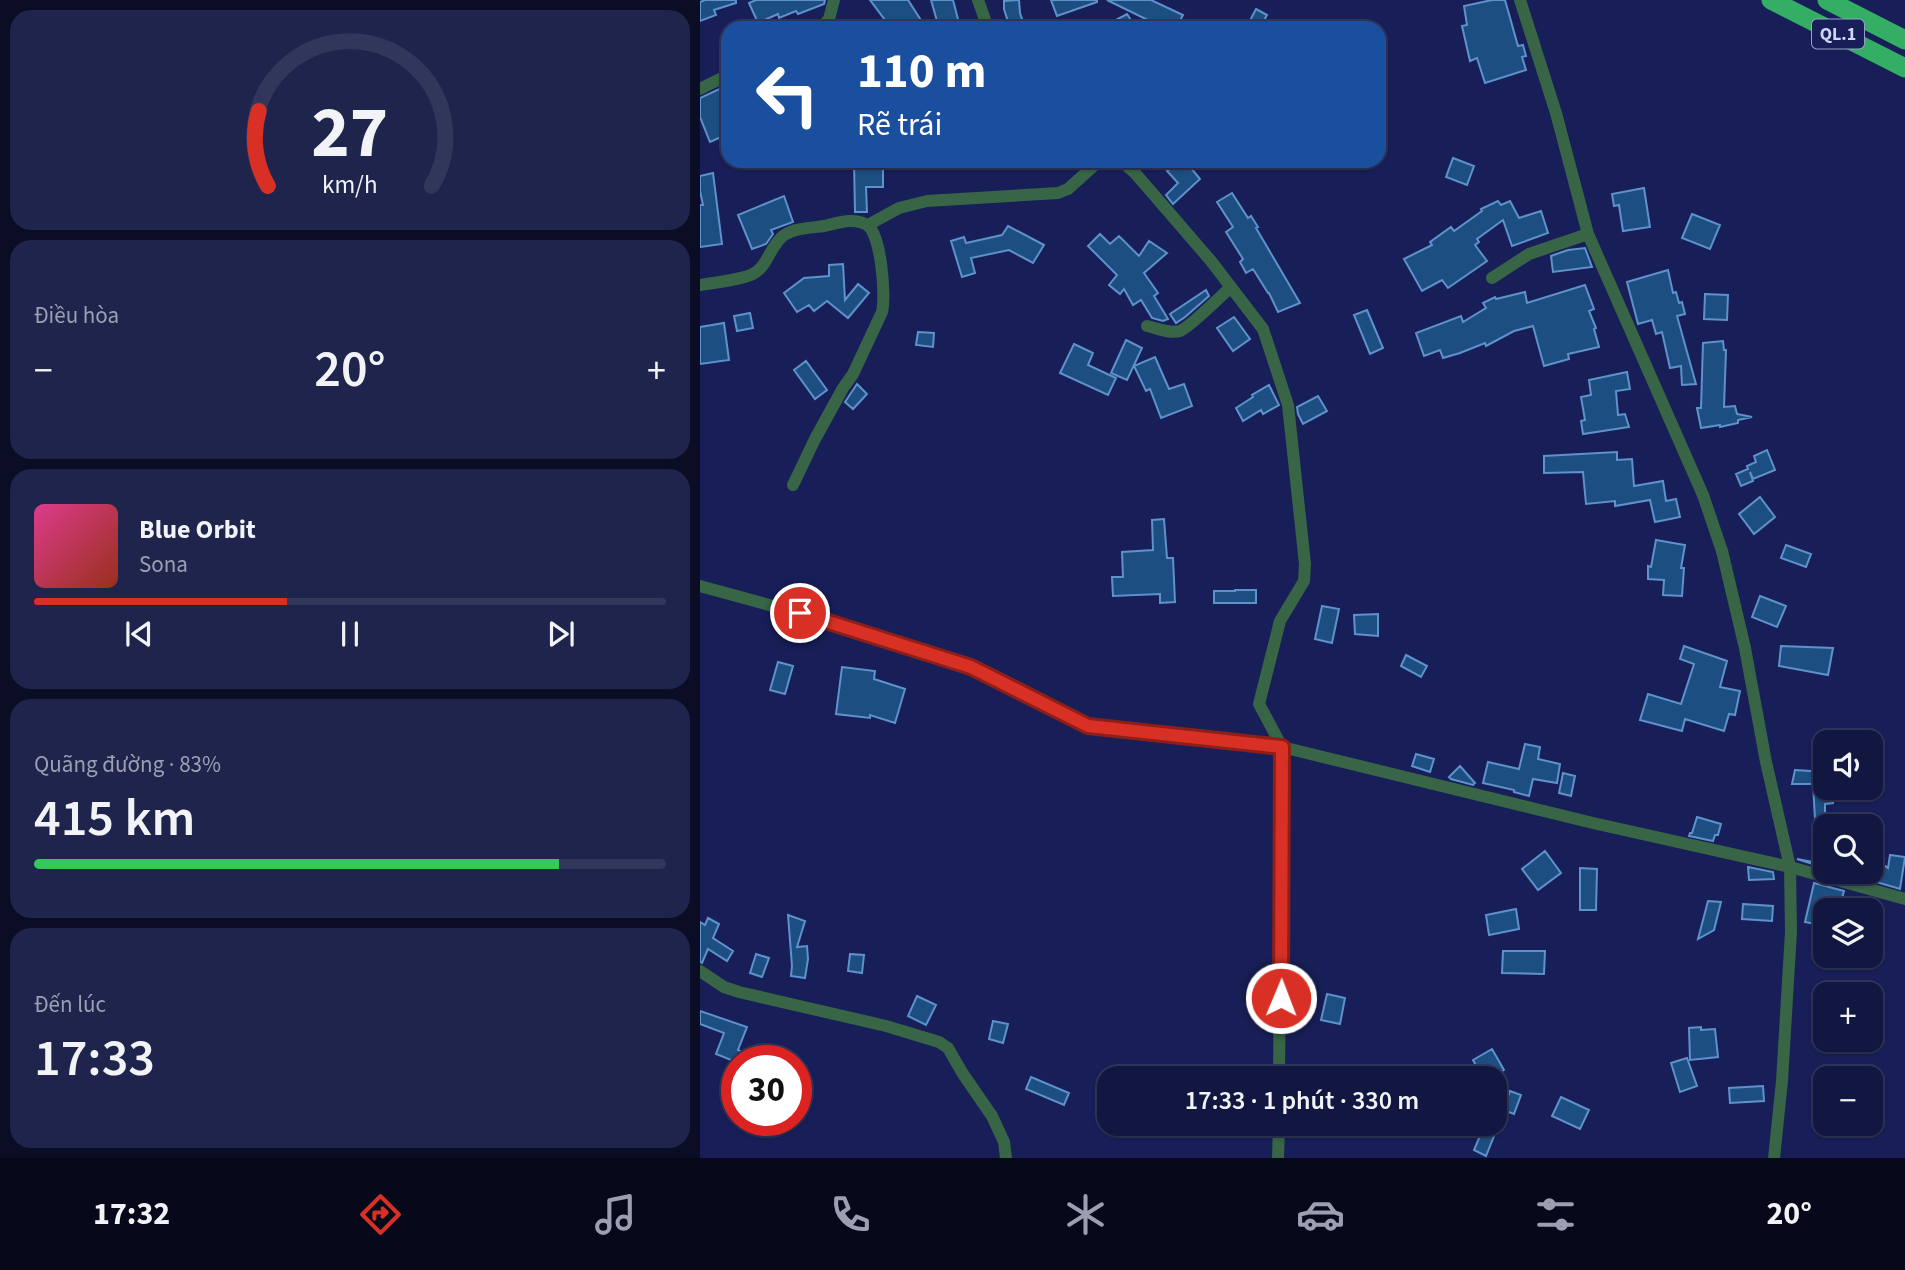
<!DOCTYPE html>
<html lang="vi">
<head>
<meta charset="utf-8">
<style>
	:root { --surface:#121742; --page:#1f244d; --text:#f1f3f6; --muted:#9c9fb2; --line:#31365b; --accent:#d93025 }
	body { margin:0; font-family:"Source Sans 3",sans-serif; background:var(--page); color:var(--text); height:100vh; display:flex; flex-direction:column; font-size:26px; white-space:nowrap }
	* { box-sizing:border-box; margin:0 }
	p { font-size:23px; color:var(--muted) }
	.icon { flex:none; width:38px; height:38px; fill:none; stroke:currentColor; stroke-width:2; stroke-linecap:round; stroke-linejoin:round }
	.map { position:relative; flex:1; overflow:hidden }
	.drawer { display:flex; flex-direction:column; gap:10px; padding:10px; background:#0a0d24; width:700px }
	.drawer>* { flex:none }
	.guide { position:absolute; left:21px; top:21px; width:665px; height:147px; border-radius:21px; box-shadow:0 2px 5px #0004,0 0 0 2px var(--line); background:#1a4fa0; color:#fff; overflow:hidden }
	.fabs { position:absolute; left:1113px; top:730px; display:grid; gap:14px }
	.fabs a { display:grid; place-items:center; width:70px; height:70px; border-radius:14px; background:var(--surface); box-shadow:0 2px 5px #0004,0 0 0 2px var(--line); font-size:35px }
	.speed { position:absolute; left:21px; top:1045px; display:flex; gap:14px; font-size:35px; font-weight:700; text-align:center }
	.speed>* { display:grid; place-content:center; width:91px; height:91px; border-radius:50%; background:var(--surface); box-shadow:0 2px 5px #0004,0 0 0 2px var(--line); line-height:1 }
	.speed .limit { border:10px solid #d22; background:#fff; color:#111 }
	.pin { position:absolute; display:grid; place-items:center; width:60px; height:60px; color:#fff; margin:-30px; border:4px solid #fff; border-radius:50%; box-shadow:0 2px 7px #0007 }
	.me { position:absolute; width:77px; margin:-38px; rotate:1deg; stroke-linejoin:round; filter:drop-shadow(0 0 5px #0008) }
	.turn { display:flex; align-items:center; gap:24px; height:147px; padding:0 21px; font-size:32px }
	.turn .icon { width:91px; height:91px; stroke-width:2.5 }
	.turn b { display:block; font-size:49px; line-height:60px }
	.big { font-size:52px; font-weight:600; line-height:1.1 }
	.drawer .widget { flex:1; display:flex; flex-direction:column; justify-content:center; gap:10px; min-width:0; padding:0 24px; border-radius:21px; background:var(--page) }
	.drawer .dial { align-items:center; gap:0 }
	.dial svg { height:182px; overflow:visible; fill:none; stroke:var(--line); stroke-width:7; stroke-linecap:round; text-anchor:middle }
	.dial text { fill:var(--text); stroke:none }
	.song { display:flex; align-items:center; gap:21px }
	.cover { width:84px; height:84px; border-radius:10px; background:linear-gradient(135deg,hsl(330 70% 55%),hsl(10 70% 35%)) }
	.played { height:7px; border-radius:4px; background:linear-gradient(90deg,var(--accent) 40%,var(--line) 40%) }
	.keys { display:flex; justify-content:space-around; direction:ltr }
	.heat { display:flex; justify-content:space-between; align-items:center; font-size:38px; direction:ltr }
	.charge { height:10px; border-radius:5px; background:linear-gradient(90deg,#34c759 83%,var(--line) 0) }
	.trip { position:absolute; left:397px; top:1066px; width:410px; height:70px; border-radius:21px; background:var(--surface); box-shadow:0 2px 5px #0004,0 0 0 2px var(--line); font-weight:600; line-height:70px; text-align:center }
	.menu { display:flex; height:112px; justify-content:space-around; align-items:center; background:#07091a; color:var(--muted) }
	.menu .icon { width:49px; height:49px }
	.menu .current { color:var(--accent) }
	.menu b { font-size:32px; color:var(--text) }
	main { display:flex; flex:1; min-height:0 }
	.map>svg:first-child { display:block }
	.building { fill:#1d4e82; stroke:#5f91ca; stroke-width:2 }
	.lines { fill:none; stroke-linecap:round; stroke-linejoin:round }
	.minor { stroke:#376545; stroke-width:12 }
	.trunk { stroke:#34ae64; stroke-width:19 }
	.route-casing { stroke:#8d1f18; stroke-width:18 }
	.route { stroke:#d93025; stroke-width:12 }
	.labels { text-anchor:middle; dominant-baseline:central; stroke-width:7; stroke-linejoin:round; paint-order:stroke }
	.shield { fill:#181f58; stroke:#97a0ca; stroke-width:2 }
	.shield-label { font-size:18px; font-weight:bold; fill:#cdd7fb }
</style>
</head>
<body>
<main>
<section class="drawer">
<div class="widget dial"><svg viewBox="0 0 100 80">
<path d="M14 69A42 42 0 1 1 86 69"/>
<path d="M14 69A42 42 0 0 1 10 36" stroke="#d93025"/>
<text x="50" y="56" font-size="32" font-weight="700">27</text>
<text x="50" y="72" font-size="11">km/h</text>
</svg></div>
<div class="widget"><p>Điều hòa</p>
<div class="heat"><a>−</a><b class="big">20°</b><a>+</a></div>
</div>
<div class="widget">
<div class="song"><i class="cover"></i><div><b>Blue Orbit</b><p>Sona</p></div></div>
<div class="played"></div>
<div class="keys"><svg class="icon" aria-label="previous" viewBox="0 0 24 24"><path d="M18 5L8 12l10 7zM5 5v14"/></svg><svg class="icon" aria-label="pause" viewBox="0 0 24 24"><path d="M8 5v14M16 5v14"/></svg><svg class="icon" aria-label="next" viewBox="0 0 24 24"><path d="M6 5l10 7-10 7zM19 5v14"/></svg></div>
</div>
<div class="widget"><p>Quãng đường · 83%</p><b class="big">415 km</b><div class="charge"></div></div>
<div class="widget"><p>Đến lúc</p><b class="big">17:33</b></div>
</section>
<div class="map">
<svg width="1205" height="1158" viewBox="0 0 1205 1158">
	<rect width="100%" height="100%" fill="#181f58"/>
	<path class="building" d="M5,0h31v3l-22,7 2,5 -16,6v-19z
		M56,0h69l-1,4 -26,10 -2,-3 -17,7 -1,-4 -20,9 -9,-20z
		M170,0h38l18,28h-35z
		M231,0h22l6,23h-1l1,5h-20z
		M319,0l1,13 5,15h-15l-6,-19v-8z
		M351,0h46v2l-40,14z
		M407,0h44l32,15 -7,13h-12z
		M792,0h13l13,46 5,-1 3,11 -4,1 4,13 -41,13 -8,-25 -7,3 -8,-35 5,-1 -3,-19z
		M556,9l11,6 -7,13h-14z
		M427,14l9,14h-35z
		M28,85v49l-18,8 -10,-25v-19z
		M753,158l21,8 -7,19 -21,-8z
		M154,161h11l1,7h17v19h-17l1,25h-12z
		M462,161h36l-7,7 9,11 -27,25 -7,-9 12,-12 -11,-12 3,-2z
		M13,173l9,71 -22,3v-42h3l-3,-14v-15z
		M944,188l6,39 -27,4 -4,-26 -5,1 -2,-12z
		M532,193l16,25 3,-2 7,11 -2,1 44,75 -22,9 -9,-19h-1l-15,-24 -7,4 -6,-11 3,-3 -17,-27 7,-5 -16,-25z
		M84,196l9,26 -22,8 2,4 -7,10 -14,5 -14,-34z
		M798,201l3,4 9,-4 9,17 22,-7 7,22 -36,13 -9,-26 -26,19 2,3 -4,3 12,16 -39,27 -6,-8 -20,11 -18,-32 28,-14 -2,-3 21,-15 3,4 28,-20 -1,-2z
		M992,214l28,11 -10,24 -28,-11z
		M308,226l36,19 -11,18 -24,-13 -38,8 4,15 -13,4 -11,-36 13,-4 2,6 36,-8z
		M400,234l10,10 9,-8 20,20 10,-15 18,12 -23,20 14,20 -4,3 14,23 -5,2 -11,-3 -11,-18 -8,5 -9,-16 -4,5 -11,-9 8,-10 -29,-29z
		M885,248l7,19 -39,5 -2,-16 17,-6z
		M143,264l2,36 13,-16 11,9 -21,25 -21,-17 -13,10 -5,-6 -12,7 -13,-19 20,-15 25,-2v-11z
		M968,270l5,23 3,-1 3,11 3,-1 3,12 -8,2 19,68 -14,1 -1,-19 -11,2 -8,-36 -6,2 -4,-14 -14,4 -11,-42z
		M885,285l9,24 -5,2 7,17 -2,1 5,18 -31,7 1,5 -25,7 -11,-40 -19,5 -28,15 -1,-3 -25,10 -17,5 -3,-8 -16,6 -8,-23 45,-17 2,6 23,-14 -3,-5 12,-6 1,2 29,-7 2,11z
		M506,290l3,6 -24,21 -9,6 -6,-9z
		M1005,294l23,1 -1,25 -23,-1z
		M667,310l16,38 -13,6 -16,-39z
		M50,313l3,15 -16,3 -3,-15z
		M534,317l16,22 -17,12 -16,-23z
		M24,323l5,37 -29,4v-37z
		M218,332l16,1 -1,14 -17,-2z
		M426,340l16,8 -15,32 -16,-7z
		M1023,341l1,9h2l-2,57 11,-1 2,8 15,3 -14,3v3l-18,4v-2l-19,3 -4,-20h4l2,-65z
		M374,344l19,9 -5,12 28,13 -8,17 -48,-22z
		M455,357l14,32 15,-5 8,22 -31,12 -11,-29 -4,2 -12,-25z
		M106,361l21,29 -12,9 -21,-29z
		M927,372l3,17 -14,2 2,24 7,-1 4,13 -46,7 -2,-13 4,-1 -4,-23 10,-2 -2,-15z
		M157,384l10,10 -14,15 -8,-7z
		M569,385l10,20 -16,9 -2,-4 -18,11 -7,-13 17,-11 -1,-2z
		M618,396l9,15 -24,13 -5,-10 -1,-7z
		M1067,450l8,20 -22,9 -3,-7 3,9 -12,5 -5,-12 12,-5 -1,-3 9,-4 -2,-6z
		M917,452v8l15,-1 2,27 29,-5 3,20 10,-2 4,18 -25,5 -5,-22 -35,6v-5l-29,3 -3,-32 -39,1v-17z
		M1060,497l15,20 -21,17 -15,-20z
		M464,519l3,39h6l2,44 -15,1v-9l-47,2 -1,-19h11l-1,-25 31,-2 -1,-30z
		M956,540l29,5 -4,23h3l-2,28 -19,-1 1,-15 -16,-1v-13l3,1z
		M1086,545l25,9 -5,13 -25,-9z
		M535,590h21v13h-42v-12h21z
		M1060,596l26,10 -9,21 -25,-10z
		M622,606l17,3 -7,34 -17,-4z
		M678,614v22l-23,-2 -1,-19z
		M984,646l43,15 -7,26 20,4 -5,24 -6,-1 -5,17 -39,-12 -3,12 -42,-11 8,-26 33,10 13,-40 -14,-5z
		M1081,646l52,2 -5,27 -49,-9z
		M706,655l21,11 -6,11 -20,-11z
		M78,662l15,4 -8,28 -15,-4z
		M142,667l33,4 -1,8 31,10 -10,34 -25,-8v3l-34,-4z
		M825,744l15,3 -2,12 22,5 -3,19 -24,-4 -4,17 -15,-4v-2l-31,-7 5,-21 31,7z
		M716,754l18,5 -4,13 -18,-6z
		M760,766l15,17 -2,2 -22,-6 -2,-2z
		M1095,770l30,2v16h7l1,15 -8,1v15h-10l-2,-35h-21z
		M863,773l12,3 -4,20 -12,-3z
		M997,817l24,7 -3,11h-3l-2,6 -24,-5 1,-3h2z
		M1118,827h7v41l-28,-9 16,3z
		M845,851l16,22 -23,17 -16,-21z
		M1190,855l15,2 -5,32 -37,-11 -10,-6h18v-16l17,12z
		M1048,867l25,5 1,7 -25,1z
		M880,868l17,1 -1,41h-16z
		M1114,883l30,8 -3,11 -16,-4v28l-20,-4z
		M1008,901l13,1 -7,28 -16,9z
		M1043,904l30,2 -1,15 -30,-2z
		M816,909l3,20 -30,6 -3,-20z
		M88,915l17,6 -8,26 10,-1 1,13 -3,19 -14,-2 1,-10z
		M8,918l11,6 -6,14 20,13 -6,10 -19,-12 -6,14 -2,-1v-40l5,3z
		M803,951h42l-1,23 -42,-1z
		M56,954l13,4 -7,19 -12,-4z
		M150,954l14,1 -2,18 -14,-2z
		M627,994l18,4 -5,26 -19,-4z
		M217,996l19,9 -10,20 -18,-9z
		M0,1011l47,16 -9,23 23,10h-30l-15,-6 8,-21 -24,-9z
		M293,1021l15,3 -5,19 -14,-4z
		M1001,1027v3l14,-1 3,28 -28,3 -1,-32z
		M792,1049l12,21 -14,8h-7l-10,-18z
		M987,1058l10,28 -17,6 -9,-29z
		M331,1077l38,16 -5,12 -38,-16z
		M1063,1086l1,15 -34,2 -1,-15z
		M810,1091l11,4 -7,19 -11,-4z
		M861,1097l28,13 -9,19 -28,-13z
		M782,1131l12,5 -8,20 -12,-6z"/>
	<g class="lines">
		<path class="minor" d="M278,0l10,28
			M820,0l36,113 32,121 115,261 19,56 23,97 21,114 24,105 1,65 -9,149 -8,77
			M121,28l8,-9 5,-19
			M0,89l28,-14
			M421,161l14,12 76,88 52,68 25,76 17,159 -1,17 -24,40 -21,83 23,43 -3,331
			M168,225l31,-17 28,-7 131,-8 10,-4 31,-28
			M792,278l37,-24 59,-20
			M0,285c16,-3 38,-4 53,-11 15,-8 17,-28 30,-38 11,-8 28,-8 41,-10 14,-3 30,-9 43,-1 14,8 19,71 15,87l-29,62 -10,14 -28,51 -22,46
			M447,326c9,2 23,8 33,5 9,-3 42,-36 51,-44
			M0,586l124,34 147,47 117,59 194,21 311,76 197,44 115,32
			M0,971l24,16 15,5 147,34 53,16 9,6 15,26 29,42 12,26 2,16
			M578,1158l1,-34"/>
		<path class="trunk" d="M1071,0l134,68
			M1127,0l78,40"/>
	</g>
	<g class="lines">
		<g class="route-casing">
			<path id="route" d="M100,613l171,54 117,59 194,21 -1,251"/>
		</g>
		<use href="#route" class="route"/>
	</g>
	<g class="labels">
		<rect class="shield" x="1112" y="19.5" width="52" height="29" rx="5"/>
		<g class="shield-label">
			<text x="1138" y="34">QL.1</text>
		</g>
	</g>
</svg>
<div class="fabs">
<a><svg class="icon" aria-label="sound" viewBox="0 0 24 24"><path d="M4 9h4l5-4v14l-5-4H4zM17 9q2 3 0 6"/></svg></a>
<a><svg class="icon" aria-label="search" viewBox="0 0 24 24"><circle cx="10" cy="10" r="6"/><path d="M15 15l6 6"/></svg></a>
<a><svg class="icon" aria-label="layers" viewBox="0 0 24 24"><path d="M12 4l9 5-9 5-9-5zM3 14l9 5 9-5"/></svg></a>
<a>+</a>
<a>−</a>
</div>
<div class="speed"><div class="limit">30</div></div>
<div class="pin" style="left:100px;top:613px;background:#d93025"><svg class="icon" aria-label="arrive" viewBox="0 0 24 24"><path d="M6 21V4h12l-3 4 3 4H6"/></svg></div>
<svg class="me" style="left:581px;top:998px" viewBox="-20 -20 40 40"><circle r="17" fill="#d93025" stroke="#fff" stroke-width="3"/><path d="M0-11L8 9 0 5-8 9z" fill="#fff"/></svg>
<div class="trip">17:33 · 1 phút · 330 m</div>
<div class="guide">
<div class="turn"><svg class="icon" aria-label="left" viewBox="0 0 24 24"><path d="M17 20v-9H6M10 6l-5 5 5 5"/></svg><div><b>110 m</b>Rẽ trái</div></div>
</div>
</div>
</main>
<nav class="menu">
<b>17:32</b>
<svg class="icon current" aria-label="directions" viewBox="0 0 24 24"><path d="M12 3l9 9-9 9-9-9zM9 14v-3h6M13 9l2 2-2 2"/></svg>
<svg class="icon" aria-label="music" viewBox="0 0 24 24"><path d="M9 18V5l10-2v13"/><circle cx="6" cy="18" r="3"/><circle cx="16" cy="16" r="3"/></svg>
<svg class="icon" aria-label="phone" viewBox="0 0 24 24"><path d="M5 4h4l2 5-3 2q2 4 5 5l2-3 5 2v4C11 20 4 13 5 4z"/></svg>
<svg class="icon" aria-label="climate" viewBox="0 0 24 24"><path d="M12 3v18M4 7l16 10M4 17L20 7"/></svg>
<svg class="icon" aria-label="car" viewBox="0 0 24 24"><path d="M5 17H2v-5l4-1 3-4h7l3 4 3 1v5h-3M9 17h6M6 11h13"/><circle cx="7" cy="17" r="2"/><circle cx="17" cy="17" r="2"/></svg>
<svg class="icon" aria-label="filters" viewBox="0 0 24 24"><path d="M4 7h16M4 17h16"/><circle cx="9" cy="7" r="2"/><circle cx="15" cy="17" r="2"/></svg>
<b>20°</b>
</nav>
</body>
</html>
